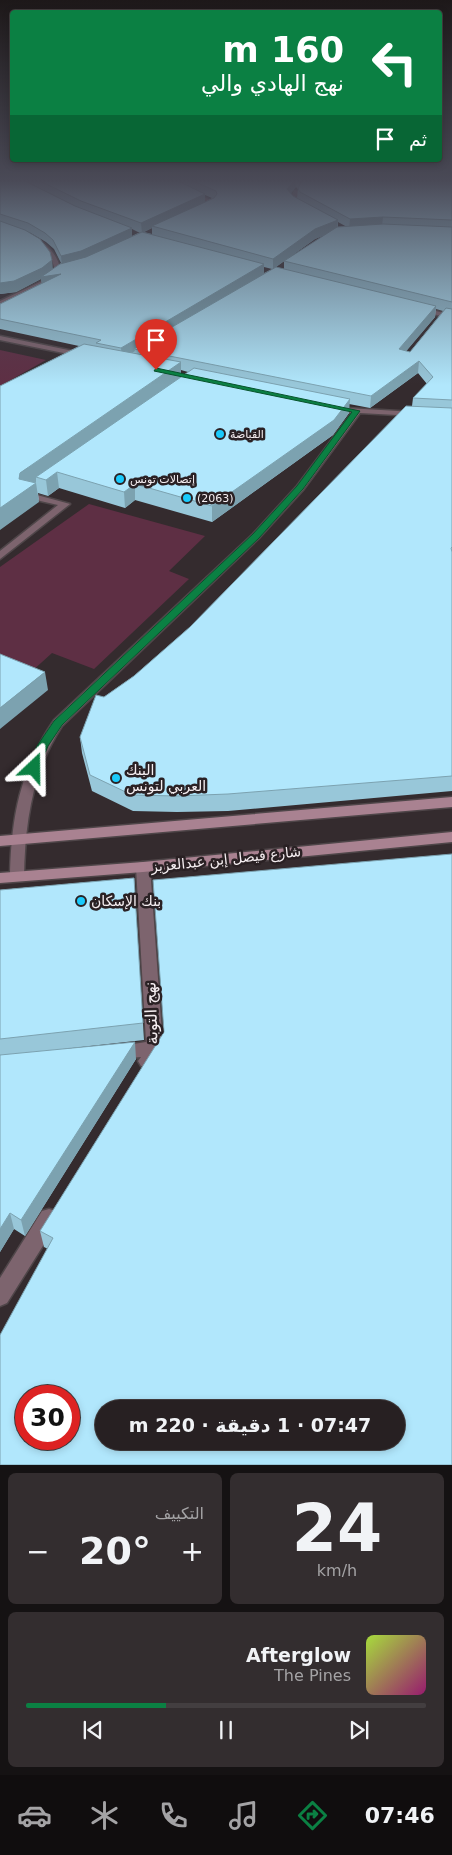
<!DOCTYPE html>
<html lang="ar">
<head>
<meta charset="utf-8">
<style>
	:root { --surface:#272022; --page:#332d2f; --text:#f1f3f6; --muted:#a4a3a5; --line:#433e40; --accent:#0b8043 }
	body { margin:0; font-family:"DejaVu Sans","Noto Sans Arabic",sans-serif; background:var(--page); color:var(--text); direction:rtl; height:100vh; display:flex; flex-direction:column; font-size:19px; white-space:nowrap }
	* { box-sizing:border-box; margin:0 }
	p { font-size:16px; color:var(--muted) }
	.icon { flex:none; width:28px; height:28px; fill:none; stroke:currentColor; stroke-width:2; stroke-linecap:round; stroke-linejoin:round }
	.map { position:relative; height:1465px; overflow:hidden; direction:ltr }
	.drawer { display:flex; flex-direction:column; gap:8px; padding:8px; background:#151213; flex:1 }
	.drawer>* { flex:none }
	.banner { position:absolute; left:10px; top:10px; width:432px; height:152px; border-radius:5px; box-shadow:0 2px 8px #0003,0 0 0 1px var(--line); direction:rtl; background:#0b8043; color:#fff; overflow:hidden }
	.speed { position:absolute; left:15px; top:1385px; display:flex; gap:10px; font-size:25px; font-weight:700; text-align:center }
	.speed>* { display:grid; place-content:center; width:65px; height:65px; border-radius:50%; background:var(--surface); box-shadow:0 2px 8px #0003,0 0 0 1px var(--line); line-height:1 }
	.speed .limit { border:8px solid #d22; background:#fff; color:#111 }
	.pin { position:absolute; display:grid; place-items:center; width:42px; height:42px; color:#fff; margin:-51px -21px; border-radius:50% 50% 50% 0; rotate:-45deg; box-shadow:0 0 5px #0007 }
	.pin .icon { rotate:45deg }
	.me { position:absolute; width:55px; margin:-28px; rotate:23deg; stroke-linejoin:round; filter:drop-shadow(0 0 4px #0008) }
	.turn { display:flex; align-items:center; gap:18px; height:105px; padding:0 15px; font-size:22px }
	.turn .icon { width:65px; height:65px; stroke-width:2.5 }
	.turn b { display:block; font-size:35px; line-height:42px }
	.then { display:flex; align-items:center; height:48px; padding:0 15px; background:#0003; gap:10px; font-size:19px }
	.big { font-size:38px; font-weight:600; line-height:1.1 }
	.drawer .tile { flex:1; display:flex; flex-direction:column; justify-content:center; gap:8px; min-width:0; padding:0 18px; border-radius:8px; background:var(--page) }
	.drawer .dial { align-items:center; gap:0 }
	.dial b { font-size:65px; line-height:1 }
	.song { display:flex; align-items:center; gap:15px }
	.cover { width:60px; height:60px; border-radius:8px; background:linear-gradient(135deg,hsl(80 70% 55%),hsl(320 70% 35%)) }
	.played { height:5px; border-radius:2px; background:linear-gradient(90deg,var(--accent) 35%,var(--line) 35%) }
	.keys { display:flex; justify-content:space-around; direction:ltr }
	.heat { display:flex; justify-content:space-between; align-items:center; font-size:28px; direction:ltr }
	.drawer .tiles { flex:1; display:grid; gap:8px; grid-template-columns:1fr 1fr }
	.tile:last-child { grid-column:span 2 }
	.trip { position:absolute; left:95px; top:1400px; width:310px; height:50px; border-radius:25px; background:var(--surface); box-shadow:0 2px 8px #0003,0 0 0 1px var(--line); font-weight:600; line-height:50px; text-align:center; direction:rtl }
	.dock { display:flex; height:80px; justify-content:space-around; align-items:center; background:#100d0e; color:var(--muted) }
	.dock .icon { width:35px; height:35px }
	.dock .active { color:var(--accent) }
	.dock b { font-size:22px; color:var(--text) }
	.map>svg:first-child { display:block }
	.green { fill:#5e2f44 }
	.lines { fill:none; stroke-linecap:round; stroke-linejoin:round }
	.street-casing { stroke:#4f4649; stroke-width:3 }
	.secondary-casing { stroke:#4f4649; stroke-width:3 }
	.street { fill:#7d646e; fill-rule:evenodd }
	.secondary { fill:#a98291; fill-rule:evenodd }
	.wall { fill:#98c7d9; fill-rule:evenodd }
	.shaded-wall { fill:#7ca2b0 }
	.building { fill:#b1e7fc; stroke:#7ca2b0; fill-rule:evenodd }
	.route { fill:#0b8043; stroke:#07532c }
	.poi-dot { fill:#1acafc; stroke:#2a2124; stroke-width:2 }
	.labels { text-anchor:middle; dominant-baseline:central; stroke-width:5; stroke-linejoin:round; paint-order:stroke }
	.far-poi-label { font-size:11px; fill:#f5eef1; stroke:#2a2124; text-anchor:start }
	.poi-label { font-size:14px; fill:#f5eef1; stroke:#2a2124; text-anchor:start }
	.street-label { font-size:14px; fill:#f5eef1; stroke:#2a2124 }
	.near-street-label { font-size:16px; fill:#f5eef1; stroke:#2a2124 }
</style>
</head>
<body>
<div class="map">
<svg width="452" height="1465" viewBox="0 0 452 1465">
	<rect width="100%" height="100%" fill="#342b2e"/>
	<path class="green" d="M0,350l46,10 -46,26z
		M89,504l116,32 -36,35 20,8 -95,90 -42,-16 -21,19 -31,-15v-90z"/>
	<g class="lines">
		<g class="street-casing">
			<path id="street" d="M160,180h7l48,22 -11,8h-4v-2l8,-6z
				M294,190l5,1 -3,9 9,6v2h-4l-11,-8z
				M0,224c26,8 55,17 61,47l-13,11 -48,24v-5l44,-21 11,-9c-5,-29 -31,-34 -55,-43z
				M420,307l32,8v4l-34,-9 -1,-1z
				M0,336l83,17 4,2 -4,2 -83,-17z
				M347,408l68,4 4,2 -4,2 -55,-3 -57,77 -44,48 -197,188c-30,46 -37,97 -38,151l-2,4h-10l-2,-4c1,-59 10,-107 44,-157l199,-186 44,-48 55,-73 -5,-1z
				M26,492l44,12 -70,55v-8l58,-46 -35,-8v-4z
				M143,862l5,1 2,4 13,181 -10,18 -6,2 -6,-2 -3,-5 3,-4 -21,2 -6,-2 -2,-5 2,-5 32,-5 -10,-175 2,-4z
				M49,1209l7,2 3,7 -3,7 -49,78 -7,3v-28l42,-67z"/>
		</g>
		<g class="secondary-casing">
			<path id="secondary" d="M452,797v10l-452,39v-10z
				M452,832v10l-309,30 -143,11v-10l143,-11z"/>
		</g>
		<use href="#street" class="street"/>
		<use href="#secondary" class="secondary"/>
	</g>
	<path class="wall" d="M0,180h452v611l-224,20 -51,1 -44,-1 -41,-20 -10,-38 -2,-16 24,-40 30,-21 56,-49 222,-221 1,-8 14,-14 -9,-11 -48,35 -21,-4v9l-16,22 -121,87 -77,-22 -10,8 -66,-20 -11,8 -10,-3 1,9 -38,-116 78,-40 -79,-17v-25l42,-21 -1,-4 -25,13 -16,2zM296,187l2,2 -1,9 1,1 -5,-3 -2,-3zM205,195l7,3 -7,4zM338,222l9,5h-9zM152,228v6l-8,-2zM132,229l6,3h2l-8,4zM29,232l17,10 8,7 7,14 -8,6zM325,235l-41,26v8l-8,-2 39,-28zM264,267l8,2 -8,4zM436,309l7,2 -33,41 -4,-1 29,-34zM181,370l7,2 -7,5z
		M434,856l-386,393 -4,-2 -4,-16z
		M134,878l10,162 -81,9 73,10 -111,177 -11,-7 -14,23v-362z"/>
	<path class="shaded-wall" d="M295,180h1v7l-9,11v-9z
		M205,194v9l-53,23v2l-10,5 -1,-10z
		M383,217l-1,9 -33,2 1,-9z
		M338,220l-1,10 -22,9 -42,30v-10l42,-30z
		M132,228v9l-51,24 -19,5 -1,-10z
		M52,260l1,10 8,4 -19,13 -1,-8 -25,13 -16,2v-11z
		M264,264v10l-130,75 1,2 -13,8 -1,-11z
		M436,306l-1,11 -37,44 1,-12z
		M419,361l-1,12 -48,35 1,-12z
		M181,362v17l-145,98v5l-14,9 14,-8 3,19 -39,28v-22l19,-29 1,-6z
		M350,399l-1,14 -16,22 -121,87v-16z
		M57,472l2,16 -11,8 -2,-16z
		M135,484v16l-10,8 -1,-16z
		M45,672l3,18 -48,39v-21z
		M135,1042l1,17 -111,177 -4,-16z
		M10,1213l4,16 -14,23v-23z"/>
	<path class="building" d="M0,180h23l52,26 57,22 -51,23 -20,5 -8,-16 -8,-7 -17,-10 -28,-9z
		M38,180h138l29,14 -64,29 -60,-22z
		M191,180h104l-8,9 6,7 45,24 -23,9 -42,30 -121,-33 62,-28 3,-4 -1,-3z
		M299,180h153v40l-69,-3 -33,2 -50,-27 -2,-3 3,-7z
		M0,221l25,9 15,9 10,13 2,8 -10,8 -28,13 -14,2z
		M383,224l69,3v75l-168,-41 53,-34z
		M142,232l122,32 -143,84 -25,-5 5,-3 -101,-21v-15l61,-30 -20,3 19,-13 26,-7z
		M276,267l160,39 -37,43 11,3 36,-44 6,1v91l-39,-2 20,-21 -14,-16 -48,35 -237,-47z
		M84,344l97,18 -161,111 -1,6 17,4 -36,25v-122z
		M194,368l156,31 -16,21 -122,86 -77,-22 -11,8 -67,-20 -11,8 -10,-3z
		M406,406l46,2v139l-1,1 1,4v224l-224,18 -52,2 -44,-1 -42,-20 -10,-38 16,-42 8,2 30,-21 56,-49z
		M0,654l45,18 -45,36z
		M452,854v611h-452v-130l53,-97 -13,-7 124,-199 -11,-152zM26,1396h43v43h-43zM104,1409h292v32h-292z
		M134,878l9,145 -143,16v-149z
		M135,1042l-114,178 -11,-7 -10,16v-174z"/>
	<linearGradient id="sky" x2="0" y2="1"><stop stop-color="#1d1819"/><stop offset="0.47" stop-color="#4a4a57"/><stop offset="1" stop-color="#4a4a57" stop-opacity="0"/></linearGradient>
	<rect width="452" height="385" fill="url(#sky)"/>
	<path class="route" d="M156,368l204,43 -57,78 -44,49 -197,187 -14,21 -10,24h-9l-1,-2 9,-22 17,-25 199,-187 44,-48 55,-74 -198,-41z"/>
	<g class="poi-dot">
		<circle cx="220" cy="434" r="5"/>
		<circle cx="120" cy="479" r="5"/>
		<circle cx="187" cy="498" r="5"/>
		<circle cx="116" cy="778" r="5"/>
		<circle cx="81" cy="901" r="5"/>
	</g>
	<g class="labels">
		<g class="far-poi-label">
			<text x="230" y="434">القباضة</text>
			<text x="130" y="479">إتصالات تونس</text>
			<text x="197" y="498">(2063)</text>
		</g>
		<g class="poi-label">
			<text x="126" y="770">البنك<tspan x="126" dy="16">العربي لتونس</tspan></text>
			<text x="91" y="901">بنك الإسكان</text>
		</g>
		<g class="street-label">
			<text transform="translate(226 859) rotate(-6)">شارع فيصل إبن عبدالعزيز</text>
		</g>
		<g class="near-street-label">
			<text transform="translate(151 1013) rotate(-92)">نهج التوبة</text>
		</g>
	</g>
</svg>
<div class="speed"><div class="limit">30</div></div>
<div class="pin" style="left:156px;top:370px;background:#d93025"><svg class="icon" aria-label="arrive" viewBox="0 0 24 24"><path d="M6 21V4h12l-3 4 3 4H6"/></svg></div>
<svg class="me" style="left:34px;top:768px" viewBox="-20 -20 40 40"><path d="M0-17L14 15 0 8-14 15z" fill="#0b8043" stroke="#fff" stroke-width="4"/></svg>
<div class="trip">07:47 · 1 دقيقة · 220 m</div>
<div class="banner">
<div class="turn"><svg class="icon" aria-label="left" viewBox="0 0 24 24"><path d="M17 20v-9H6M10 6l-5 5 5 5"/></svg><div><b>160 m</b>نهج الهادي والي</div></div>
<div class="then">ثم<svg class="icon" aria-label="arrive" viewBox="0 0 24 24"><path d="M6 21V4h12l-3 4 3 4H6"/></svg></div>
</div>
</div>
<section class="drawer">
<div class="tiles">
<div class="tile dial"><b>24</b><p>km/h</p></div>
<div class="tile"><p>التكييف</p>
<div class="heat"><a>−</a><b class="big">20°</b><a>+</a></div>
</div>
<div class="tile">
<div class="song"><i class="cover"></i><div><b>Afterglow</b><p>The Pines</p></div></div>
<div class="played"></div>
<div class="keys"><svg class="icon" aria-label="previous" viewBox="0 0 24 24"><path d="M18 5L8 12l10 7zM5 5v14"/></svg><svg class="icon" aria-label="pause" viewBox="0 0 24 24"><path d="M8 5v14M16 5v14"/></svg><svg class="icon" aria-label="next" viewBox="0 0 24 24"><path d="M6 5l10 7-10 7zM19 5v14"/></svg></div>
</div>
</div>
</section>
<nav class="dock">
<b>07:46</b>
<svg class="icon active" aria-label="directions" viewBox="0 0 24 24"><path d="M12 3l9 9-9 9-9-9zM9 14v-3h6M13 9l2 2-2 2"/></svg>
<svg class="icon" aria-label="music" viewBox="0 0 24 24"><path d="M9 18V5l10-2v13"/><circle cx="6" cy="18" r="3"/><circle cx="16" cy="16" r="3"/></svg>
<svg class="icon" aria-label="phone" viewBox="0 0 24 24"><path d="M5 4h4l2 5-3 2q2 4 5 5l2-3 5 2v4C11 20 4 13 5 4z"/></svg>
<svg class="icon" aria-label="climate" viewBox="0 0 24 24"><path d="M12 3v18M4 7l16 10M4 17L20 7"/></svg>
<svg class="icon" aria-label="car" viewBox="0 0 24 24"><path d="M5 17H2v-5l4-1 3-4h7l3 4 3 1v5h-3M9 17h6M6 11h13"/><circle cx="7" cy="17" r="2"/><circle cx="17" cy="17" r="2"/></svg>
</nav>
</body>
</html>
